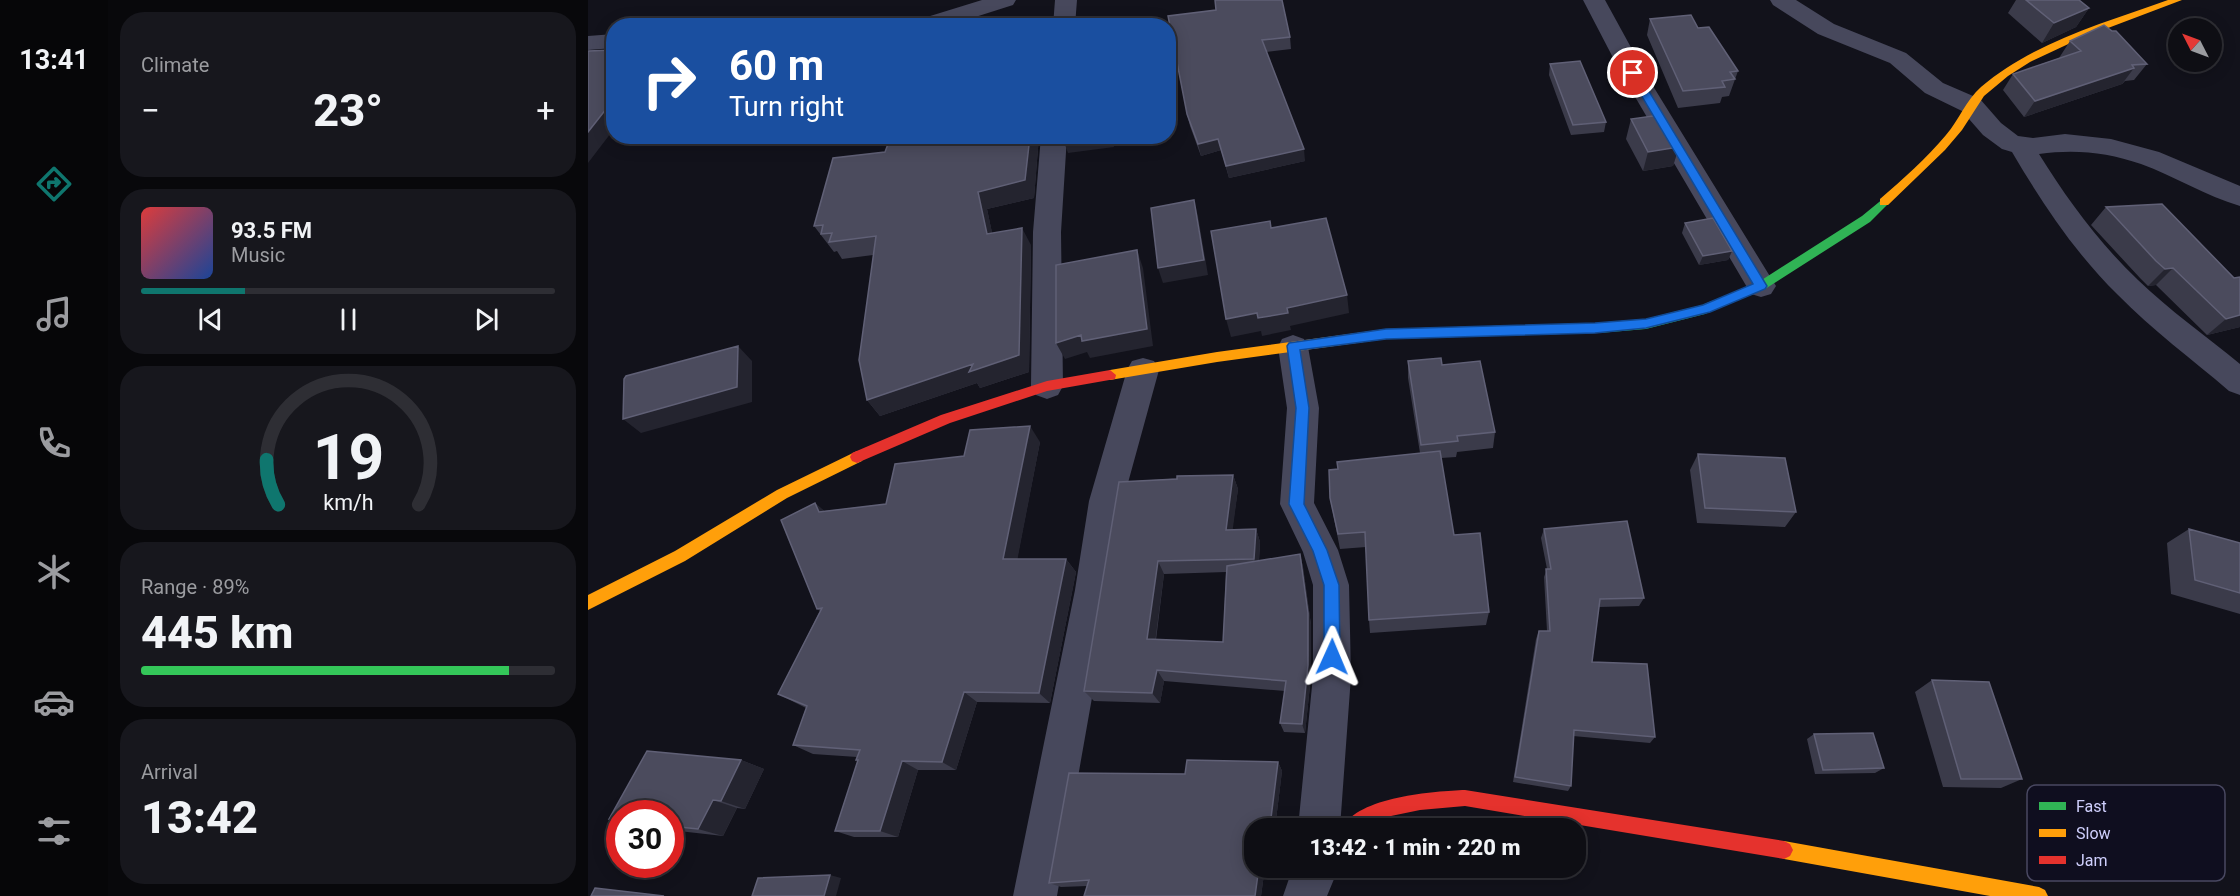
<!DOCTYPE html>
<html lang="en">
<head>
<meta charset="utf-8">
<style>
	:root { --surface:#0e0e14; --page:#17171d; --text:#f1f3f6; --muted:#9b9ca0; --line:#2e2e34; --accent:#0f766e }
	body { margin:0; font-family:Roboto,sans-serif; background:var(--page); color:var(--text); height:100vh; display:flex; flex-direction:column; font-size:22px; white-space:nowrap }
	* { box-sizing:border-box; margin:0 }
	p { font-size:20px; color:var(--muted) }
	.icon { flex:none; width:33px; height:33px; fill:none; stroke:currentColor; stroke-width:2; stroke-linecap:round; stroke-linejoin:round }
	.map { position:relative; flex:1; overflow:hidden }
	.panel { display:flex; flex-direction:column; gap:12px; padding:12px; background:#08080b; width:480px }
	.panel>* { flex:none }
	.hud { position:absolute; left:18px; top:18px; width:570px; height:126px; border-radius:24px; box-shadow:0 3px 15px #0003,0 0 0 2px var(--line); background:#1a4fa0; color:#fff; overflow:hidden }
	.needle { width:39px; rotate:312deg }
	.tools { position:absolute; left:1580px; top:18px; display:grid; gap:12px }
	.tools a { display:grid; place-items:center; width:54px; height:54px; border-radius:50%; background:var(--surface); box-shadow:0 3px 15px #0003,0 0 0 2px var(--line); font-size:30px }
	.speed { position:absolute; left:18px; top:800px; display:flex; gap:12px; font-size:30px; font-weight:700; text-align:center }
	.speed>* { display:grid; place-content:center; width:78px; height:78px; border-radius:50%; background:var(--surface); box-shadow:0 3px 15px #0003,0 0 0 2px var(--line); line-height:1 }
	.speed .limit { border:9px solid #d22; background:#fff; color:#111 }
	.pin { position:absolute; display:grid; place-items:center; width:51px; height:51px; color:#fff; margin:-26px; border:3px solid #fff; border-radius:50%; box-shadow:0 2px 6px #0007 }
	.me { position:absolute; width:66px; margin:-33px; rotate:1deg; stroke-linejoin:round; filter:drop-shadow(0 0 4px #0008) }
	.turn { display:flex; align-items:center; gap:21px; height:126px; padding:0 24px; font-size:27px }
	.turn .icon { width:78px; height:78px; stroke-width:2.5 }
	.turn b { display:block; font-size:42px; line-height:51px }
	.big { font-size:45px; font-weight:800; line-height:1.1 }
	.panel .card { flex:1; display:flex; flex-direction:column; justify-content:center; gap:9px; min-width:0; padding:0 21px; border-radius:24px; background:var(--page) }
	.panel .dial { align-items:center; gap:0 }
	.dial svg { height:156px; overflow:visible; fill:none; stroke:var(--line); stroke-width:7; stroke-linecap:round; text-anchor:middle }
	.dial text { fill:var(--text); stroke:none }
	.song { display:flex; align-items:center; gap:18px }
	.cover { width:72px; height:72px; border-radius:9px; background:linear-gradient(135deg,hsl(0 70% 55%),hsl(220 70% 35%)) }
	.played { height:6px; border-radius:3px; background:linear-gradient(90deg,var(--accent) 25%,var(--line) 25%) }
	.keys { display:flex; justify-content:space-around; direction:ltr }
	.heat { display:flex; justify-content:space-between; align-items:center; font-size:33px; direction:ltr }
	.charge { height:9px; border-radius:4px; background:linear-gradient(90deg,#34c759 89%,var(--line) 0) }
	.trip { position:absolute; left:656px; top:818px; width:342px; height:60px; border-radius:24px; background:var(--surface); box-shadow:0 3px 15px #0003,0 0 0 2px var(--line); font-weight:800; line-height:60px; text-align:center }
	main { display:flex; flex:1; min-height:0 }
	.menu { display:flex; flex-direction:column; width:108px; justify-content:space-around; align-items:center; background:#060608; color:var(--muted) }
	.menu .icon { width:42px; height:42px }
	.menu .selected { color:var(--accent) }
	.menu b { font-size:27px; color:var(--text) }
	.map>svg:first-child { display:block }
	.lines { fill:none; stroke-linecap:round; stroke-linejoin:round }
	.street { fill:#47485c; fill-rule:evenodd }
	.fast { fill:#30b455; fill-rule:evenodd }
	.slow { fill:#ff9f0a; fill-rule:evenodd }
	.jam { fill:#e5322d; fill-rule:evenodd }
	.wall { fill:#3b3b4a; fill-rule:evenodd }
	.shaded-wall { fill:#24242f }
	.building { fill:#4b4b5d; stroke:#606076; stroke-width:1.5 }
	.route { fill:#1a73e8; stroke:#114b97; stroke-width:1.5 }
	.key { fill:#0f0e1f; stroke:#494861; stroke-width:1.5 }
	.key-label { font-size:16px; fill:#cfcffc }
</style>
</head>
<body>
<main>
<nav class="menu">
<b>13:41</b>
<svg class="icon selected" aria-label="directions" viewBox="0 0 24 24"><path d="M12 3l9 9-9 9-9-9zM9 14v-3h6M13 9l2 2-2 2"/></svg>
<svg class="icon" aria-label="music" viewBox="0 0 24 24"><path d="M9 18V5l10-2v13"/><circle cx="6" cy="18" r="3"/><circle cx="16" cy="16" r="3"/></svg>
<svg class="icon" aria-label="phone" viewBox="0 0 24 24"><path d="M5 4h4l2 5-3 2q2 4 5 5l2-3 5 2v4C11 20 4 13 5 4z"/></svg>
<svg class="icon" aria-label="climate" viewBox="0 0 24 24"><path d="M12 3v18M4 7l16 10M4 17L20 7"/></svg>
<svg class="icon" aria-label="car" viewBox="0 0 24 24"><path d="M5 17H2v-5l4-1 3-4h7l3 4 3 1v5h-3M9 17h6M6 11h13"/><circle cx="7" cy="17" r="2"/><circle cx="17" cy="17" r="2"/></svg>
<svg class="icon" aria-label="filters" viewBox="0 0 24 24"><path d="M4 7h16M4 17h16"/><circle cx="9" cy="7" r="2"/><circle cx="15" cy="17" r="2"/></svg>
</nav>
<section class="panel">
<div class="card"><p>Climate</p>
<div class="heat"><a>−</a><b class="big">23°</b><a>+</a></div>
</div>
<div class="card">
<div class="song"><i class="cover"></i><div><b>93.5 FM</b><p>Music</p></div></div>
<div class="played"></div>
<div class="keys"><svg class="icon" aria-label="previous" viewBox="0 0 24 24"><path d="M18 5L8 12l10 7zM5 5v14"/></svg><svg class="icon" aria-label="pause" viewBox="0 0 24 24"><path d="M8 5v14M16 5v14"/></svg><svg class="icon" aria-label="next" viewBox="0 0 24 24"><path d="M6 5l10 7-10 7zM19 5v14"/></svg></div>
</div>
<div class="card dial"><svg viewBox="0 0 100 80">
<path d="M14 69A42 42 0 1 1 86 69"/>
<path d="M14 69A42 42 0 0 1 8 46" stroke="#0f766e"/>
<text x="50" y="56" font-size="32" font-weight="700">19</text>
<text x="50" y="72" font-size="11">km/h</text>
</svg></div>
<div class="card"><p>Range · 89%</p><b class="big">445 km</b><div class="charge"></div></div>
<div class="card"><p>Arrival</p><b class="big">13:42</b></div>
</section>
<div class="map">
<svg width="1652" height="896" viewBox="0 0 1652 896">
	<rect width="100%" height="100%" fill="#12121b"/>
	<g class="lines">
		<path class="street" d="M394,0h34l-3,5 -66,21h-36l3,-5z
			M467,0h22l-2,26h-22z
			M995,0h22l40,73 126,205 5,8 -5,8 -10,3 -10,-3 -130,-221z
			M1182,0h26l38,24 72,29 37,30 37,16 21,24 17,13 15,2 32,-4 46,5 48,13 81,34v20c-34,-10 -66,-30 -99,-42 -34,-12 -67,-15 -102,-10 28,45 60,89 99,126 31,30 68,56 102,84v31l-11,-4c-37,-32 -77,-61 -111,-96 -43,-42 -76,-92 -106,-143l-10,-3 -19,-14 -21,-24 -37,-18 -35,-30 -72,-29 -45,-29z
			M26,34v14l-26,2v-14z
			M453,136h26l-6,96 2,154 -5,9 -11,4 -11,-4 -5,-9 2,-154z
			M705,335l11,4 4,8 11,61 -5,95 24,47 11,35 2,91 -11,152h-42l15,-152v-91l-10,-33 -23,-48 7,-96 -9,-61 4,-8z
			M555,358l11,3 5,9 -36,131 -12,89 -54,306h-44l62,-306 14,-89 38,-131 5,-9z
			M705,867h46l-12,29h-44z"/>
		<path class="fast" d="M1296,198l6,4 -20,20 -105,67 -60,25 -59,15 -47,4 -6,-5 6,-5 47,-4 56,-14 55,-22 105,-67z"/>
		<path class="slow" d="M1580,0h14l-103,39 -49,23 -22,14 -24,20 -22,34 -17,20 -57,55h-8v-6c23,-20 46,-40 66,-64 13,-15 20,-35 35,-48 53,-45 123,-64 187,-87z
			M1011,323l6,5 -6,5 -213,6 -169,23 -107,18 -6,-5 6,-5 107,-18 169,-23z
			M269,451l5,2 2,4 -2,4 -75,37 -102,63 -97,49v-15l87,-44 102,-61z
			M1196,841l255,46 6,3 3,6h-58l-206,-37 -6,-3 -3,-6 3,-6z"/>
		<path class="jam" d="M522,370l6,5 -1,4 -68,12 -97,32 -93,40 -5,-2 -2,-4 2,-4 89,-38 106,-34z
			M877,790l319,51 6,3 3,6 -3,6 -6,3 -319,-53 -45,4 -29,6 -24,12h-24c13,-31 93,-37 122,-38z"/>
	</g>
	<path class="wall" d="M1428,0h63l10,8 -13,19 -34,16 -34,-30z
		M580,16l122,21 1,12 -25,3 39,109 -76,17 -8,-28 -20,6 -11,-30 -3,-12z
		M1062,19l48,9 40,43 -9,25 -7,1 -2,6 -42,5 -31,-73z
		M1482,41l77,23 -13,16 -9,1 -3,3 -98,33 -21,-27 10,-16 46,-16z
		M962,64l56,58 -2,10 -33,3 -22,-60z
		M1043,119l48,28 -6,19 -30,5 -17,-32z
		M303,136h148l-5,62 -47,11 5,24 39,12 -2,127 -49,16 -3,-5 -97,33 -13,-16 6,-145 -31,4 -5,-8 -3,1 -20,-26 71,-74z
		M1518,207l128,71 6,-1v50l-33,8 -51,-50 -8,1 -8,-8 -49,-53z
		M1097,223l47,28 -4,9 -29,5 -17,-32z
		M820,361l34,4 53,67 -2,16 -36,4 -1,5 -15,1 13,77 35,77 -3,13 -116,8 -1,-13 -3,-73 -26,2 -10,-51 8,-29 82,-16 -12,-75z
		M452,442l-23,117h49l10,13 -26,131 -73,-1 -21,68h-38l-20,67h-44l-19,-6 23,-70 -2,-1 1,-3 -44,-3 -20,-9 13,-37 -28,-14 42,-83 -3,-2 -2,-106 9,8 62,-7 78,-48z
		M1110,454l98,58 -11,15 -88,-4 -7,-53z
		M645,475l5,14 -6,41 24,-1 4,13 -1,19 41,-7 3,13 8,58v51l-6,57 -21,-1 -4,-9 5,-32 -121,-10 -4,22 -66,-2 -10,-10 35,-209zM638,572l-3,70 -67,-2 8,-66z
		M956,529l100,69 -5,8 -40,1 -7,55 63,75 -5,6 -77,-7 -2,50 -3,5 -55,-9 23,-143 3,-8h8l-3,-54 3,-8 -6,-31z
		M1601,529l51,14v71l-69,-20 -4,-51z
		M1344,680l90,99 -21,9 -58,-1 -28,-95z
		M1226,734l70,34 -9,5 -60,1 -8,-35z
		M59,751l94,9 23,9 -19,40 -8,-1 -14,28 -53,-6v-17h-50v9l-11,-3z
		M690,762l4,9 -7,57h-21v39h11l-4,29h-177l3,-10 -26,1 -12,-4 136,-109z"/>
	<path class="shaded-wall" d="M1501,8l-13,19 -34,16 12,-20z
		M1546,68l-12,16 -98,33 11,-16z
		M26,99v30l-26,34v-31z
		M442,136h9l-5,62 -47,11 9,42 -9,-17 -9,-42z
		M474,136h51l1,11 -46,6z
		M630,139l3,11 -20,6 -3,-12z
		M1091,147l-6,19 -30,5 5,-19z
		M716,149l1,12 -76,17 -3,-12z
		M606,200l4,16 10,59 -45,8 -5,-15z
		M434,228l9,17 -2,127 -49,16 -3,-5 -97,33 -13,-16z
		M549,250l6,18 10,78 -63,12 -3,-6 -22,7 -9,-16z
		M1144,251l-4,9 -29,5 4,-9z
		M1585,268l-17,17 -8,1 17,-17z
		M759,295l2,18 -59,13 1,4 -29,6 -1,-5 -30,6 -5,-18 61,-11z
		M1652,315v12l-33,8 19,-16z
		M150,346l14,15v41l-111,31 -18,-14z
		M442,426l10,16 -25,130 -12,-13z
		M645,475l5,14 -7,54 -5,-13z
		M227,503l16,14 -12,-5z
		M668,529l4,13 -2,30 -4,-13z
		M712,554l3,13 8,58v51l-6,57 -3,-9z
		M478,559l10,13 -26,131 -11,-10z
		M570,561l6,13 -10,76 -7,-11z
		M569,670l7,11 -4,22 -8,-10z
		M376,692l13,10 -21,68 -14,-8z
		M153,760l23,9 -19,40 -24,-8z
		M314,761l16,9 -20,67 -18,-6z
		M690,762l4,9 -7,57h-4l-1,-2z
		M125,800l24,8 -14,28 -25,-7z
		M671,867h6l-4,29h-6z
		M242,875l11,3 -5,18h-12z"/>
	<path class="building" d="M627,0h67l8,37 -28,3 42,109 -78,17 -8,-27 -20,5 -11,-30 -19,-98 48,-6z
		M1438,0h53l10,8 -35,15z
		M1103,15l7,13 11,-1 29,44 -8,1 5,7 -13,2 3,6 -42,4 -33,-72z
		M520,17l1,9h-73z
		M1516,25l8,6h4l31,33 -15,1 2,3 -99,33 -22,-27 68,-23 -11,-10z
		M26,50v25l-3,3h3v21l-26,33v-81z
		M992,61l26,61 -33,3 -23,-61z
		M1072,115l19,32 -31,5 -17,-33z
		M303,136h139l-5,44 -47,12 9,42 35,-6 -3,127 -50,17 4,-8 -106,36 -8,-40 17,-124 -47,6 3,-9 -11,1 2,-9 -9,1 19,-68 52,-6z
		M606,200l10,60 -46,8 -7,-60z
		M1574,204l72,74 6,-1v38l-14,4 -53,-51 -8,1 -9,-8 -50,-54z
		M738,218l21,77 -60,13 1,5 -30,5 -1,-5 -31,6 -15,-88 59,-10 1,7z
		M1125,218l19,33 -29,5 -18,-33z
		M549,250l10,79 -65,12 -1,-6 -25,8v-78z
		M150,346l-1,41 -114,32 1,-40 2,-3z
		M853,358l1,7 38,-4 15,71 -38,4 1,5 -37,4 -13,-84z
		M442,426l-27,133h63l-27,134 -75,-1 -22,70 -40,-1 -22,70h-45l23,-71h-2l4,-10 -67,-5 14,-39 -29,-12 44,-86 -5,1 -36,-89 34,-17 4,9 67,-8 9,-40 69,-8 6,-26z
		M852,451l14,84 26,-2 9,79 -120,8 -4,-88 -27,2 -8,-36 -1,-28 9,-1 -1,-7z
		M1110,454l87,4 11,54 -91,-4z
		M645,475l-7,55 30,-1 -2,30 -96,2 -11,78 76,3 4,-76 73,-12 8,59v52l-6,59 -22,-1 6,-42 -129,-11 -5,23 -68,-2 35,-209 58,-3v-3z
		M1039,521l17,77 -44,1 -8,63 55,2 8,73 -81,-7 -3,56 -56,-9 24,-146h11l-4,-62h5l-7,-40z
		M1601,529l51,14v50l-45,-13z
		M1344,680l57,2 33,97h-61z
		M1285,733l11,35 -61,2 -9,-36z
		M59,751l94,9 -20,41 -8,-1 -15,29 -28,-3v-13h-50v7l-11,-1z
		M599,760l91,2 -8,64h-5v2h-11v39h5l-4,29h-171l5,-16 -40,3 20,-110 116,1z
		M242,875l-6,21h-72l6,-18z
		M7,888l69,8h-73z"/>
	<path class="route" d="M1041,70l9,3 129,213 -2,3 -55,23 -64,16 -51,5 -209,6 -86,11 9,58 -5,96 23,46 12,35 1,72 -2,5 -6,2 -6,-2 -2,-5v-72l-11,-34 -24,-47 7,-96 -9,-62 2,-3 97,-14 209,-6 51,-4 57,-14 50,-21 -125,-211z"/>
	<rect x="1439" y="785" width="198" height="96" rx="9" class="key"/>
	<rect x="1451" y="802" width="27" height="8" fill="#30b455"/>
	<rect x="1451" y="829" width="27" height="8" fill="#ff9f0a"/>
	<rect x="1451" y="856" width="27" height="8" fill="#e5322d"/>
	<g class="key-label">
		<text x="1488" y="812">Fast</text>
		<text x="1488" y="839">Slow</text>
		<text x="1488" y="866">Jam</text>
	</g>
</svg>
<div class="tools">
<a><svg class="needle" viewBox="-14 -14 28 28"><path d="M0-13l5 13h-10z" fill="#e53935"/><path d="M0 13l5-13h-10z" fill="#9b9ca0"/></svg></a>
</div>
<div class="speed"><div class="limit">30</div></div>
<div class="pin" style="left:1045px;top:73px;background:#d93025"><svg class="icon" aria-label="arrive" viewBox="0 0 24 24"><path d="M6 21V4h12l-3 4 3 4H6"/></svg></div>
<svg class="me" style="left:744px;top:657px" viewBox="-20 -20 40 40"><path d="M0-17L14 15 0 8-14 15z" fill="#1a73e8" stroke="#fff" stroke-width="4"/></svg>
<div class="trip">13:42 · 1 min · 220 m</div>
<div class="hud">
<div class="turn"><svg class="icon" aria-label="right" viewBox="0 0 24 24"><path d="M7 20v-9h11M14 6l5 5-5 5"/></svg><div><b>60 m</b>Turn right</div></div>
</div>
</div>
</main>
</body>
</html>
